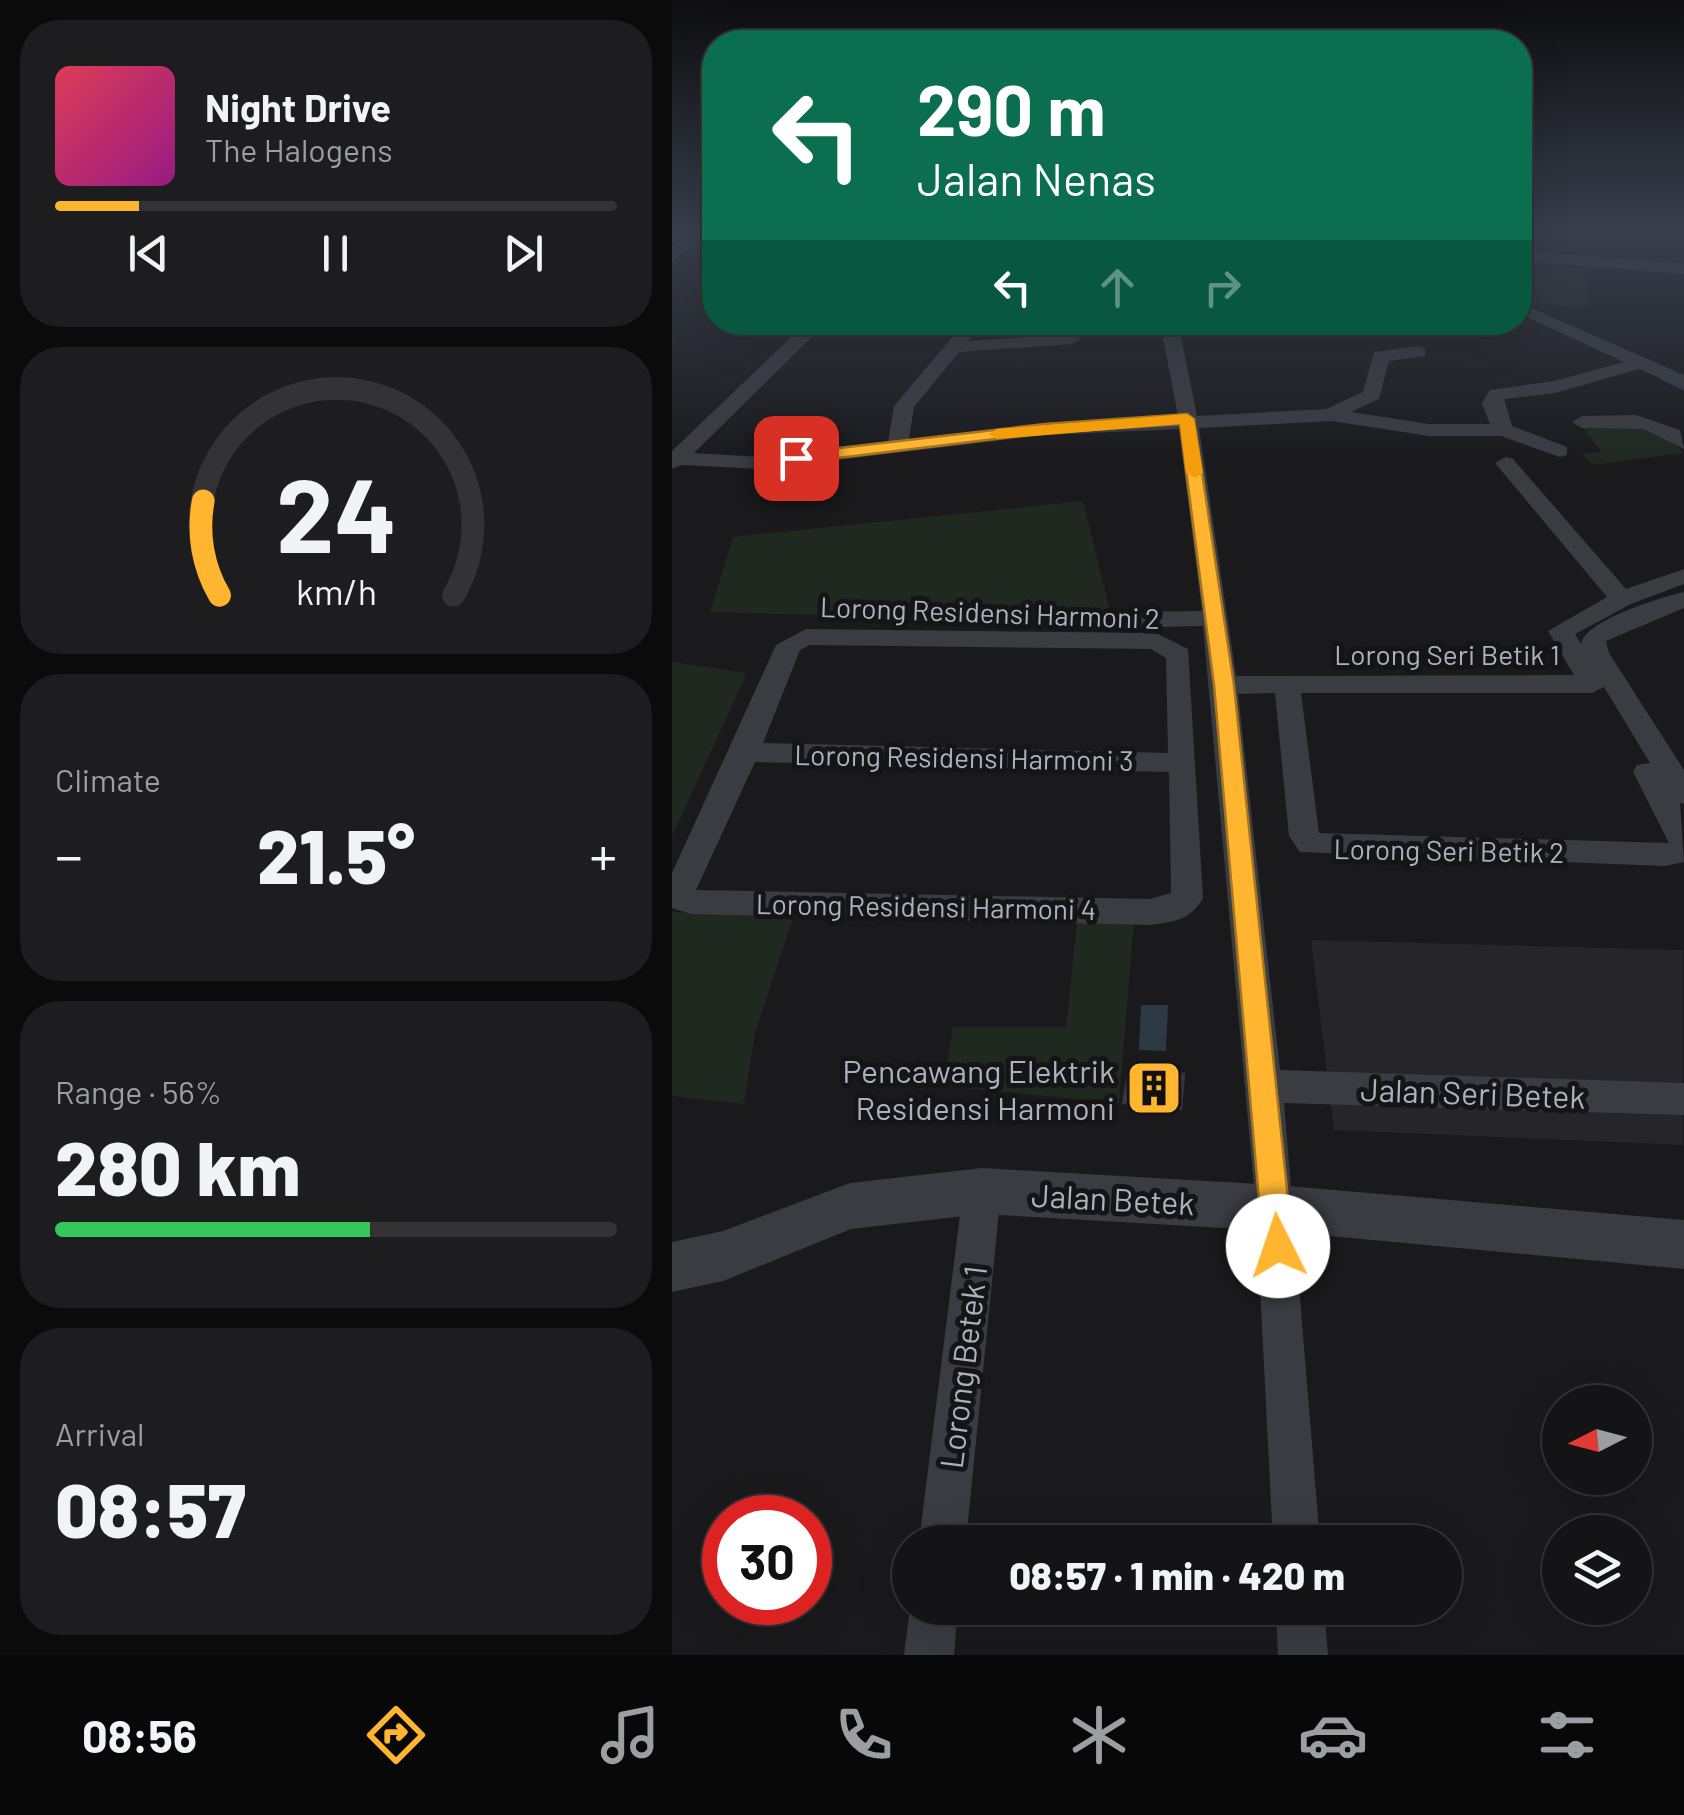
<!DOCTYPE html>
<html lang="en">
<head>
<meta charset="utf-8">
<style>
	:root { --surface:#141416; --page:#1d1d1f; --text:#f1f3f6; --muted:#9d9ea1; --line:#333335; --accent:#ffb530 }
	body { margin:0; font-family:Barlow,sans-serif; background:var(--page); color:var(--text); height:100vh; display:flex; flex-direction:column; font-size:38px; white-space:nowrap }
	* { box-sizing:border-box; margin:0 }
	p { font-size:32px; color:var(--muted) }
	.icon { flex:none; width:55px; height:55px; fill:none; stroke:currentColor; stroke-width:2; stroke-linecap:round; stroke-linejoin:round }
	.map { position:relative; flex:1; overflow:hidden }
	.panel { display:flex; flex-direction:column; gap:20px; padding:20px; background:#0b0b0c; width:672px }
	.panel>* { flex:none }
	.hud { position:absolute; left:30px; top:30px; width:830px; height:305px; border-radius:40px; box-shadow:0 10px 40px #0002,0 0 0 2px var(--line); background:#0b6e4f; color:#fff; overflow:hidden }
	.needle { width:65px; rotate:264deg }
	.tools { position:absolute; left:870px; top:1385px; display:grid; gap:20px }
	.tools a { display:grid; place-items:center; width:110px; height:110px; border-radius:50%; background:var(--surface); box-shadow:0 10px 40px #0002,0 0 0 2px var(--line); font-size:50px }
	.speed { position:absolute; left:30px; top:1495px; display:flex; gap:20px; font-size:50px; font-weight:700; text-align:center }
	.speed>* { display:grid; place-content:center; width:130px; height:130px; border-radius:50%; background:var(--surface); box-shadow:0 10px 40px #0002,0 0 0 2px var(--line); line-height:1 }
	.speed .limit { border:15px solid #d22; background:#fff; color:#111 }
	.pin { position:absolute; display:grid; place-items:center; width:85px; height:85px; color:#fff; margin:-42px; border-radius:20px; box-shadow:0 5px 15px #0006 }
	.me { position:absolute; width:110px; margin:-55px; rotate:356deg; stroke-linejoin:round; filter:drop-shadow(0 0 8px #0008) }
	.turn { display:flex; align-items:center; gap:35px; height:210px; padding:0 50px; font-size:45px }
	.turn .icon { width:130px; height:130px; stroke-width:2.5 }
	.turn b { display:block; font-size:70px; line-height:85px }
	.lanes { display:flex; align-items:center; height:95px; padding:0 50px; background:#0003; justify-content:center; gap:50px; direction:ltr }
	.lanes .off { opacity:.35 }
	.big { font-size:75px; font-weight:800; line-height:1.1 }
	.panel .card { flex:1; display:flex; flex-direction:column; justify-content:center; gap:15px; min-width:0; padding:0 35px; border-radius:40px; background:var(--page) }
	.panel .dial { align-items:center; gap:0 }
	.dial svg { height:260px; overflow:visible; fill:none; stroke:var(--line); stroke-width:7; stroke-linecap:round; text-anchor:middle }
	.dial text { fill:var(--text); stroke:none }
	.song { display:flex; align-items:center; gap:30px }
	.cover { width:120px; height:120px; border-radius:15px; background:linear-gradient(135deg,hsl(350 70% 55%),hsl(310 70% 35%)) }
	.played { height:10px; border-radius:5px; background:linear-gradient(90deg,var(--accent) 15%,var(--line) 15%) }
	.keys { display:flex; justify-content:space-around; direction:ltr }
	.heat { display:flex; justify-content:space-between; align-items:center; font-size:55px; direction:ltr }
	.charge { height:15px; border-radius:8px; background:linear-gradient(90deg,#34c759 56%,var(--line) 0) }
	.trip { position:absolute; left:220px; top:1525px; width:570px; height:100px; border-radius:50px; background:var(--surface); box-shadow:0 10px 40px #0002,0 0 0 2px var(--line); font-weight:800; line-height:100px; text-align:center }
	.dock { display:flex; height:160px; justify-content:space-around; align-items:center; background:#080809; color:var(--muted) }
	.dock .icon { width:70px; height:70px }
	.dock .on { color:var(--accent) }
	.dock b { font-size:45px; color:var(--text) }
	main { display:flex; flex:1; min-height:0 }
	.map>svg:first-child { display:block }
	.built { fill:#26262a }
	.green { fill:#1f2920 }
	.water { fill:#2e3a43 }
	.lines { fill:none; stroke-linecap:round; stroke-linejoin:round }
	.stream { stroke:#2e3a43; stroke-width:5 }
	.building { fill:#44454a; stroke:#343439; stroke-width:2.5 }
	.minor { fill:#3b3c42; fill-rule:evenodd }
	.tertiary { fill:#3b3c42; fill-rule:evenodd }
	.primary { fill:#565961; fill-rule:evenodd }
	.route { fill:#ffb530; stroke:#a6761f; stroke-width:2.5 }
	.slow { fill:#f59e0b }
	.labels { text-anchor:middle; dominant-baseline:central; stroke-width:10; stroke-linejoin:round; paint-order:stroke }
	.street-label { font-size:28px; fill:#acb1bd; stroke:#151518 }
	.near-poi-label { font-size:32px; fill:#acb1bd; stroke:#151518; text-anchor:end }
	.near-street-label { font-size:32px; fill:#acb1bd; stroke:#151518 }
</style>
</head>
<body>
<main>
<section class="panel">
<div class="card">
<div class="song"><i class="cover"></i><div><b>Night Drive</b><p>The Halogens</p></div></div>
<div class="played"></div>
<div class="keys"><svg class="icon" aria-label="previous" viewBox="0 0 24 24"><path d="M18 5L8 12l10 7zM5 5v14"/></svg><svg class="icon" aria-label="pause" viewBox="0 0 24 24"><path d="M8 5v14M16 5v14"/></svg><svg class="icon" aria-label="next" viewBox="0 0 24 24"><path d="M6 5l10 7-10 7zM19 5v14"/></svg></div>
</div>
<div class="card dial"><svg viewBox="0 0 100 80">
<path d="M14 69A42 42 0 1 1 86 69"/>
<path d="M14 69A42 42 0 0 1 9 40" stroke="#ffb530"/>
<text x="50" y="56" font-size="32" font-weight="700">24</text>
<text x="50" y="72" font-size="11">km/h</text>
</svg></div>
<div class="card"><p>Climate</p>
<div class="heat"><a>−</a><b class="big">21.5°</b><a>+</a></div>
</div>
<div class="card"><p>Range · 56%</p><b class="big">280 km</b><div class="charge"></div></div>
<div class="card"><p>Arrival</p><b class="big">08:57</b></div>
</section>
<div class="map">
<svg width="1012" height="1655" viewBox="0 0 1012 1655">
	<rect width="100%" height="100%" fill="#1a1a1d"/>
	<path class="built" d="M639,940l372,10v195l-349,-15z"/>
	<path class="green" d="M848,265l63,4 6,37 -69,-2z
		M964,424l25,7 22,22 -90,12 -11,-11 19,-2 -19,-26z
		M411,501l30,122 -403,-11 23,-75z
		M0,662l75,11 -75,163z
		M0,912l122,3 -39,118 -11,71 -72,-8z
		M462,921l-15,182 -176,-17 10,-59h113l11,-104z"/>
	<path class="water" d="M469,1005h27l-2,46 -27,-1z"/>
	<g class="lines">
		<path class="stream" d="M991,378l21,10"/>
	</g>
	<path class="building" d="M457,1069l55,5 -3,35 -58,-6z"/>
	<g class="lines">
		<path class="minor" d="M19,230h17l-36,32v-14z
			M848,251l164,13v10l-164,-13z
			M848,303l164,72v13l-45,-19 -84,24 -51,6 8,27 55,21v8l-7,2 -59,-21h-72l-97,-15 -133,7 37,248 338,-1 -26,-44 59,-34 -112,-134 11,-6 7,2 113,130 58,-20v15l-53,20 -56,30 6,10c3,-23 80,-47 103,-52v16l-78,33 3,12 75,117v34l-4,-1 4,59 -19,4 -365,-14 -11,-16 -14,-143 -37,1 42,376 404,13v32l-400,-12 36,439h-47l-17,-334 -53,-582 -85,2 -12,-8 12,-8 84,-1 -23,-182 -134,6 -284,34 -79,-4 -10,4v-18l135,-129h20l-133,131 67,4 127,-15 6,-36 65,-77 6,-1 9,5 -6,8 104,-7 9,5 -9,5 -113,8 -45,55 -5,32 136,-16 133,-7 -18,-94h18l19,94 129,-7 37,-17 11,-40 44,-6 7,2v8l-36,5 -10,38 -28,13 78,12h61l-8,-21 8,-13 64,-9 70,-19 -104,-48zM932,687l46,76 -13,2 -4,7 36,71 -350,-10 -18,-140h291z
			M964,415l44,15 4,19 -40,-20 -62,-1 -10,-6 10,-6z
			M134,629l350,4 32,16 15,249c-12,22 -30,24 -53,27l-459,-11 -19,-6v-35l104,-228zM138,645l341,4 15,9 2,95 -405,-10 37,-93zM83,762l414,10 2,121 -21,6 -454,-9z
			M310,1173l14,5 5,13 -35,351h-47l44,-351 5,-13z
			M238,1608h48l-4,47h-50z
			M604,1608h48l4,47h-50z"/>
		<path class="tertiary" d="M310,1168l294,17 408,35v49l-408,-38 -294,-17 -131,15 -128,52 -51,11v-50l51,-11 127,-48z"/>
		<path class="primary" d="M0,230h20l-20,12z"/>
	</g>
	<linearGradient id="sky" x2="0" y2="1"><stop stop-color="#0e0e10"/><stop offset="0.5" stop-color="#383e4c"/><stop offset="1" stop-color="#383e4c" stop-opacity="0"/></linearGradient>
	<rect width="1012" height="462" fill="url(#sky)"/>
	<path class="route" d="M515,414l7,5 40,266 59,561 -4,10 -11,4 -11,-4 -4,-10 -49,-561 -34,-261 -135,9 -249,30 -8,-5 8,-5 249,-29z"/>
	<path class="slow" d="M515,414l7,5 9,54 -8,5 -9,-5 -6,-49 -183,15 -8,-5 8,-5z"/>
	<defs>
		<g id="building-square" transform="scale(2.875)"><rect x="-9" y="-9" width="18" height="18" rx="4" fill="#ffb530" stroke="#151518"/><path d="M-4-6H4V6H1V3H-1V6H-4ZM-2.5-4.3h1.7v1.8h-1.7ZM.8-4.3h1.7v1.8H.8ZM-2.5-1h1.7V.8h-1.7ZM.8-1h1.7V.8H.8Z" fill="#111"/></g>
	</defs>
	<g fill-rule="evenodd">
		<use href="#building-square" x="482" y="1088"/>
	</g>
	<g class="labels">
		<g class="street-label">
			<text transform="translate(318 612) rotate(2)">Lorong Residensi Harmoni 2</text>
			<text x="775" y="654">Lorong Seri Betik 1</text>
			<text transform="translate(292 757) rotate(1)">Lorong Residensi Harmoni 3</text>
			<text transform="translate(777 850) rotate(1)">Lorong Seri Betik 2</text>
			<text transform="translate(254 906) rotate(1)">Lorong Residensi Harmoni 4</text>
		</g>
		<g class="near-poi-label">
			<text x="443" y="1070">Pencawang Elektrik<tspan x="443" dy="37">Residensi Harmoni</tspan></text>
		</g>
		<g class="near-street-label">
			<text transform="translate(801 1092) rotate(2)">Jalan Seri Betek</text>
			<text transform="translate(441 1198) rotate(3)">Jalan Betek</text>
			<text transform="translate(290 1367) rotate(-83)">Lorong Betek 1</text>
		</g>
	</g>
</svg>
<div class="tools">
<a><svg class="needle" viewBox="-14 -14 28 28"><path d="M0-13l5 13h-10z" fill="#e53935"/><path d="M0 13l5-13h-10z" fill="#9d9ea1"/></svg></a>
<a><svg class="icon" aria-label="layers" viewBox="0 0 24 24"><path d="M12 4l9 5-9 5-9-5zM3 14l9 5 9-5"/></svg></a>
</div>
<div class="speed"><div class="limit">30</div></div>
<div class="pin" style="left:124px;top:458px;background:#d93025"><svg class="icon" aria-label="arrive" viewBox="0 0 24 24"><path d="M6 21V4h12l-3 4 3 4H6"/></svg></div>
<svg class="me" style="left:606px;top:1246px" viewBox="-20 -20 40 40"><circle r="19" fill="#fff"/><path d="M0-13L10 11 0 6-10 11z" fill="#ffb530"/></svg>
<div class="trip">08:57 · 1 min · 420 m</div>
<div class="hud">
<div class="turn"><svg class="icon" aria-label="left" viewBox="0 0 24 24"><path d="M17 20v-9H6M10 6l-5 5 5 5"/></svg><div><b>290 m</b>Jalan Nenas</div></div>
<div class="lanes"><svg class="icon" aria-label="left" viewBox="0 0 24 24"><path d="M17 20v-9H6M10 6l-5 5 5 5"/></svg><svg class="icon off" aria-label="ahead" viewBox="0 0 24 24"><path d="M12 20V5M6 11l6-6 6 6"/></svg><svg class="icon off" aria-label="right" viewBox="0 0 24 24"><path d="M7 20v-9h11M14 6l5 5-5 5"/></svg></div>
</div>
</div>
</main>
<nav class="dock">
<b>08:56</b>
<svg class="icon on" aria-label="directions" viewBox="0 0 24 24"><path d="M12 3l9 9-9 9-9-9zM9 14v-3h6M13 9l2 2-2 2"/></svg>
<svg class="icon" aria-label="music" viewBox="0 0 24 24"><path d="M9 18V5l10-2v13"/><circle cx="6" cy="18" r="3"/><circle cx="16" cy="16" r="3"/></svg>
<svg class="icon" aria-label="phone" viewBox="0 0 24 24"><path d="M5 4h4l2 5-3 2q2 4 5 5l2-3 5 2v4C11 20 4 13 5 4z"/></svg>
<svg class="icon" aria-label="climate" viewBox="0 0 24 24"><path d="M12 3v18M4 7l16 10M4 17L20 7"/></svg>
<svg class="icon" aria-label="car" viewBox="0 0 24 24"><path d="M5 17H2v-5l4-1 3-4h7l3 4 3 1v5h-3M9 17h6M6 11h13"/><circle cx="7" cy="17" r="2"/><circle cx="17" cy="17" r="2"/></svg>
<svg class="icon" aria-label="filters" viewBox="0 0 24 24"><path d="M4 7h16M4 17h16"/><circle cx="9" cy="7" r="2"/><circle cx="15" cy="17" r="2"/></svg>
</nav>
</body>
</html>
